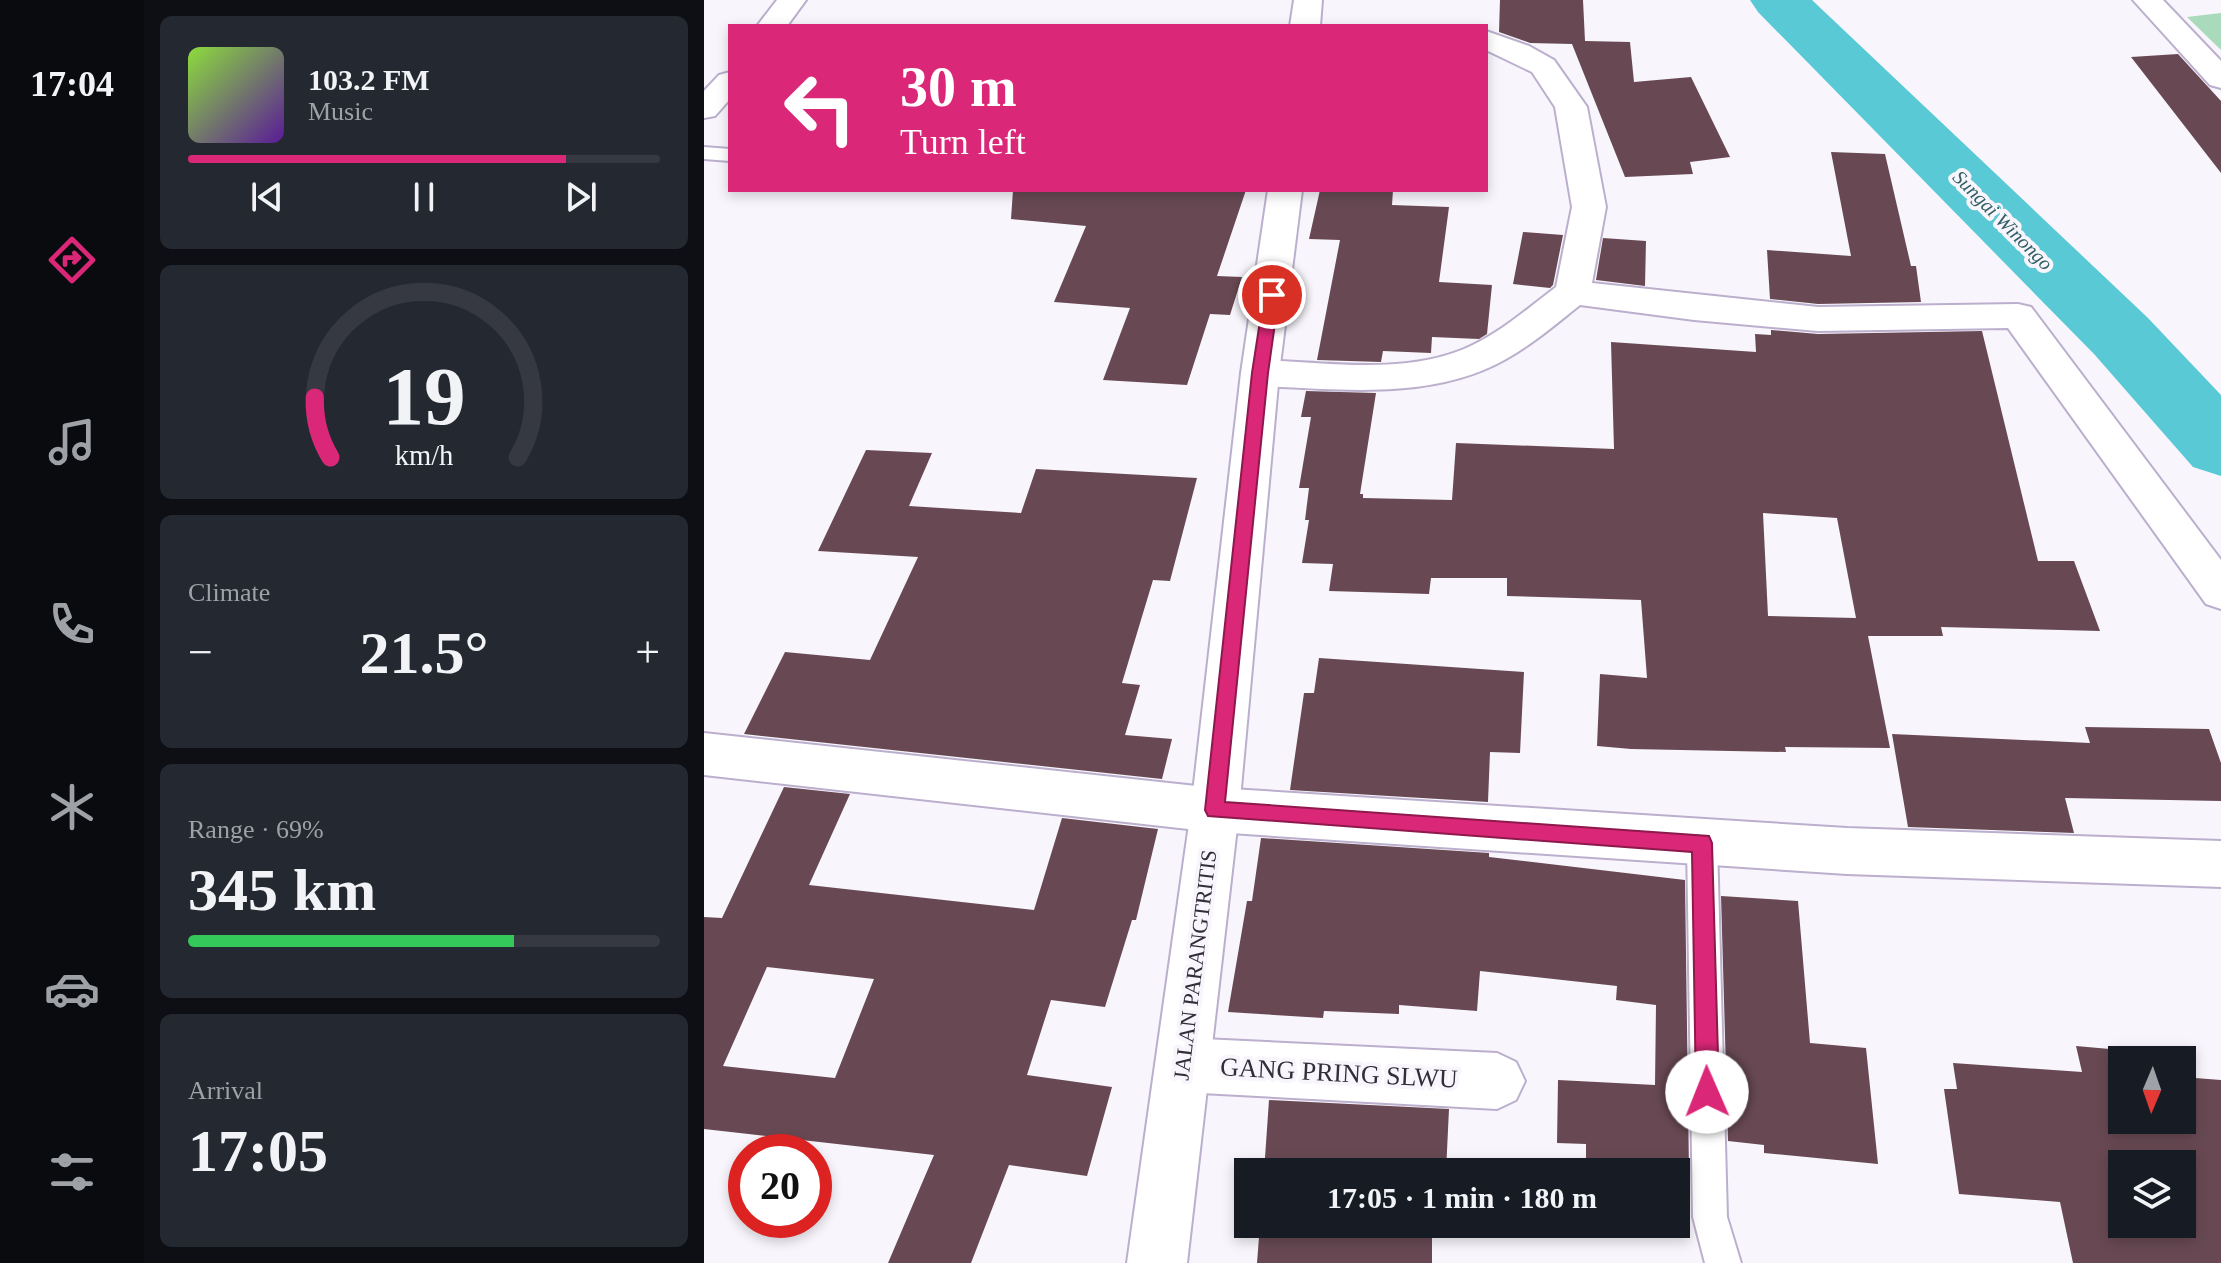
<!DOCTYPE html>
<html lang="en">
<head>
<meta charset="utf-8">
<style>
	:root { --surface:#171b24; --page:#242831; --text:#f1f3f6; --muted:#9ea1a6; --line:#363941; --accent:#db2777 }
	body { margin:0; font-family:Georgia,serif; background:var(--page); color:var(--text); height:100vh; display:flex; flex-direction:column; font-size:30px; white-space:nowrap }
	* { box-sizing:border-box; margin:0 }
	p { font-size:26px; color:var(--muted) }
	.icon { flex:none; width:44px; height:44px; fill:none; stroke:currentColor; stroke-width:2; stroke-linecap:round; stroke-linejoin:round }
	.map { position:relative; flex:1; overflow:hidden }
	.side { display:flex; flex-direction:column; gap:16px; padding:16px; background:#0d0f14; width:560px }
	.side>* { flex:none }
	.banner { position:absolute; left:24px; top:24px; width:760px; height:168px; border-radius:0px; box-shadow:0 4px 12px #0003; background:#db2777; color:#fff; overflow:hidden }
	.needle { width:52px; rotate:182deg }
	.fabs { position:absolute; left:1404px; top:1046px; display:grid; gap:16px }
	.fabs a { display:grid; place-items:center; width:88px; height:88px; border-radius:0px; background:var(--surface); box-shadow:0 4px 12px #0003; font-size:40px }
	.speed { position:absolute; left:24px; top:1134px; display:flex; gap:16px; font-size:40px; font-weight:700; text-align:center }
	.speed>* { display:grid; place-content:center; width:104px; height:104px; border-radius:50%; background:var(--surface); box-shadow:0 4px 12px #0003; line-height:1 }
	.speed .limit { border:12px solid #d22; background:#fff; color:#111 }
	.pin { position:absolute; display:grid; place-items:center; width:68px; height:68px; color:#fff; margin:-34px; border:4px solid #fff; border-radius:50%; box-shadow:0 2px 8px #0007 }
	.me { position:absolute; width:88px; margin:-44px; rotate:359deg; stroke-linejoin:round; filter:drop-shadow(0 0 6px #0008) }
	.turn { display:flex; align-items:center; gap:28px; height:168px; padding:0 40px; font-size:36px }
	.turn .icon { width:104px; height:104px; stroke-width:2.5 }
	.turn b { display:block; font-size:56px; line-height:68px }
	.big { font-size:60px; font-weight:700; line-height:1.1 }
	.side .widget { flex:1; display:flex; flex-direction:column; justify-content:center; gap:12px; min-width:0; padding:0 28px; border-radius:12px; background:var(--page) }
	.side .dial { align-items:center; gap:0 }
	.dial svg { height:208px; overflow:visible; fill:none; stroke:var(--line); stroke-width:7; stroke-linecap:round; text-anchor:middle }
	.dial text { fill:var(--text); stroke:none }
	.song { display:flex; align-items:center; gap:24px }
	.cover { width:96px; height:96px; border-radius:12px; background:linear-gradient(135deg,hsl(90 70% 55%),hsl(270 70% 35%)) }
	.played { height:8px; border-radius:4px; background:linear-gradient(90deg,var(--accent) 80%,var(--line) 80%) }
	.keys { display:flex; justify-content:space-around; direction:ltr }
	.heat { display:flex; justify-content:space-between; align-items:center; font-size:44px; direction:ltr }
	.charge { height:12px; border-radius:6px; background:linear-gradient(90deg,#34c759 69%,var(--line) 0) }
	.trip { position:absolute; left:530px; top:1158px; width:456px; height:80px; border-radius:0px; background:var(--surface); box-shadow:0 4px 12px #0003; font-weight:700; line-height:80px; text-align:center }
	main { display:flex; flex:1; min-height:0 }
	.dock { display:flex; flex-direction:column; width:144px; justify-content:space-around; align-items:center; background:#090b0e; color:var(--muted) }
	.dock .icon { width:56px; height:56px }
	.dock .active { color:var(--accent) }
	.dock b { font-size:36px; color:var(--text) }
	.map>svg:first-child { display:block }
	.green { fill:#a8dabb }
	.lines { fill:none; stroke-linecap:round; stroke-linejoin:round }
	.river { fill:#59c9d6; fill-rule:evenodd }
	.building { fill:#684953; fill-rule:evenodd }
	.service-casing { stroke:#bbafcd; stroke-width:4 }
	.minor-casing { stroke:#bbafcd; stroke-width:4 }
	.primary-casing { stroke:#bbafcd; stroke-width:4 }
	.service { fill:#fff; fill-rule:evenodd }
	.minor { fill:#fff; fill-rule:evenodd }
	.primary { fill:#fff; fill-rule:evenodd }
	.route { fill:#db2777; stroke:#8e194d; stroke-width:2 }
	.labels { text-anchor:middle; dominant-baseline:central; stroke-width:8; stroke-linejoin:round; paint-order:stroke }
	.far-water-label { font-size:20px; font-style:italic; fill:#306065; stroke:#f8f6fc }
	.street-label { font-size:22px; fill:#322d39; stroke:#f8f6fc }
	.near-street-label { font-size:26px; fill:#322d39; stroke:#f8f6fc }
</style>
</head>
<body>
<main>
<nav class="dock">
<b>17:04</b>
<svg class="icon active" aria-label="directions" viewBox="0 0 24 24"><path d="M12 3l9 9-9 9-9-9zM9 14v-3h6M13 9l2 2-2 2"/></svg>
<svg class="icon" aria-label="music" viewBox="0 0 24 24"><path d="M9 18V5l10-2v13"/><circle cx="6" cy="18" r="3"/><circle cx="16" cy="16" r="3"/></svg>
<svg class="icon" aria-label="phone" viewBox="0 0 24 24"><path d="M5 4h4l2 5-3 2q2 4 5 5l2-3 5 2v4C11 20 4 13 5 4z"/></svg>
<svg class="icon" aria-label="climate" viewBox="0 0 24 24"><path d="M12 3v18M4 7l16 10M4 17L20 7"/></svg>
<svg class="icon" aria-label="car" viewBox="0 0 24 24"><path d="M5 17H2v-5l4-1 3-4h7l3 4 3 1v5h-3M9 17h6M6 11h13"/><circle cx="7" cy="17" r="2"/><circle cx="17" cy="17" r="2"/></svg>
<svg class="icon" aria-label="filters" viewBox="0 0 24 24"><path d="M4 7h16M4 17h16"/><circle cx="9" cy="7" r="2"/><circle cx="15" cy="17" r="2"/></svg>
</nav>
<section class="side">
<div class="widget">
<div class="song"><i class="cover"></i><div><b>103.2 FM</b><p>Music</p></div></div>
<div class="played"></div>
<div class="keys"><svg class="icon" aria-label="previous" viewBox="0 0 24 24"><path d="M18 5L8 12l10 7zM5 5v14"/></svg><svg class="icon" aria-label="pause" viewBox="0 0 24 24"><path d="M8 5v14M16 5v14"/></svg><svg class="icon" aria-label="next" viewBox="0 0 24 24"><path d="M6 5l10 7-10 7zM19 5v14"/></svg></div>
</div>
<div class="widget dial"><svg viewBox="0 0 100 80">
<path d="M14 69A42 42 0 1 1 86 69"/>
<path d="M14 69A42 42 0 0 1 8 46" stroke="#db2777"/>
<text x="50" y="56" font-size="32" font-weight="700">19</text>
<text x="50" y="72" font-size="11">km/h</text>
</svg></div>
<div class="widget"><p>Climate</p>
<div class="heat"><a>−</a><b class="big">21.5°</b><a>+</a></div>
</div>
<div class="widget"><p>Range · 69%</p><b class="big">345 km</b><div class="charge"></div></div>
<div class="widget"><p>Arrival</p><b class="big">17:05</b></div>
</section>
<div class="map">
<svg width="1517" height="1263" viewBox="0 0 1517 1263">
	<rect width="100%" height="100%" fill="#f8f6fc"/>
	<path class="green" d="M1517,13v37l-34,-33z"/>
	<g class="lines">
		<path class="river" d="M1046,0h62l336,318 73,77v81l-28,-9 -99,-113 -336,-342z"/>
	</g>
	<path class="building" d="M796,0h83l2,41 45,1 4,40 57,-5 39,80 -40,5 3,12 -68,3 -53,-133 -42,-1 -31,-11z
		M1474,54l43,47v72l-90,-116z
		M1127,152l54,2 26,112h5l5,36 -103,2 -48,-5 -3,-49 84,6z
		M309,190h233l-29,86 25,1 -12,38 -20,-1 -23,71 -84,-5 27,-72 -76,-6 32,-76 -75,-7z
		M616,190h73l-1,15 57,2 -10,75 53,3 -5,49 -8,5 -47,-2 -1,16 -48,-2 -2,11 -64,-2 23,-120 -31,-1z
		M819,232l40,3 -10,50 -3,3 -37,-4z
		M899,238l43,3 -1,45 -49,-6z
		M1067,330l47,4 164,-3 56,230h36l26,70 -159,-4 2,9h-75l22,112 -105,-1 1,5 -155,-3 -34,-3 3,-72 47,4 -6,-78 -134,-4v-18h-76l-2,16 -100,-3 4,-27 -31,-1 7,-43h-4l4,-32h-10l12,-71h-10l5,-26 70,2 -16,101h3v4l89,2 4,-57 158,6 -3,-107 145,10 -1,-18 16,1zM1059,513l74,5 19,100 -88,-2z
		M162,450l66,3 -23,53 112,7 15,-44 161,9 -27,103 -17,-1 -31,103 18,2 -15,50 47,4 -10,40 -418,-45 41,-82 85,8 48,-103 -100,-6z
		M615,658l205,14 -4,81 -30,-1 -2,50 -198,-12 14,-97h10z
		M1381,727l124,2 12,34v38l-156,-3 9,35 -166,-6 -16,-93 198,9z
		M80,787l66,7 -41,91 225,25 28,-92 96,11 -22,91h-4l-27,87 -54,-7 -24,75 85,12 -25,89 -78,-11 -38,98h-83l46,-108 -230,-26v-212l18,1zM63,967l107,12 -39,99 -112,-12z
		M557,838l228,15v4l196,23 4,292h-103v-28l-29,-1 1,-63 97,5 1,-80 -40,-5 1,-14 -137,-15 -3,40 -78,-6v9l-75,-3 -1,7 -95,-6 19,-111h5z
		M1017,896l77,5 12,142 56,5 12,116 -114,-11v-8l-36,-4z
		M1372,1046l45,4 1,70h60v-43l39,3v183h-148l-13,-61 -101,-8 -15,-105h13l-4,-26 129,9zM1418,1164h60v60h-60z
		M565,1100l180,9 -3,63h-182z
		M556,1224h172v39h-175z"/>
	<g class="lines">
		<g class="service-casing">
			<path id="service" d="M0,147l26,2v12l-26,-2z
				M998,830l10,4 5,9 10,374 14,46h-36l-12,-46 -6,-374 5,-9z"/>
		</g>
		<g class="minor-casing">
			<path id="minor" d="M73,0h29l-19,26h-30z
				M1429,0h30l58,61v27l-11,-3z
				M782,31l43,15 25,14 33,47 19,100 -14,76 226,24 200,-3 13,3 190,253v49l-15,-5 -198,-276 -190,3 -124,-11 -114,-15c-24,19 -47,39 -74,54 -74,42 -165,30 -246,27l-13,-4 -6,-9 6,-9 13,-4c65,2 142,15 204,-11 34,-14 63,-40 92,-62l16,-80 -17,-100 -23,-35 -46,-22z
				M26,72v27l-15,17 -11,2v-27l15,-16z
				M0,733l511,55 632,40 374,13v46l-374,-13 -632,-42 -511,-57z
				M478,1038l315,15 19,9 9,19 -9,19 -19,9 -315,-17 -19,-8 -8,-19 8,-19z"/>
		</g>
		<g class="primary-casing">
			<path id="primary" d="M590,0h28l-2,26h-30z
				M564,190h34l-23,183 -40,437 -52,453h-60l64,-453 50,-437z"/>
		</g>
		<use href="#service" class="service"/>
		<use href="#minor" class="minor"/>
		<use href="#primary" class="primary"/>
	</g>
	<path class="route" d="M568,290l7,5 -11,78 -43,429 484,34 3,7 7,249 -3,9 -9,3 -8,-3 -3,-9 -4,-240 -484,-36 -3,-6 47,-437 12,-78z"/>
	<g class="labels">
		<g class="far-water-label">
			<text transform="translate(1299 220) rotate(45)">Sungai Winongo</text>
		</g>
		<g class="street-label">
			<text transform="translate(491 965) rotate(-83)">JALAN PARANGTRITIS</text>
		</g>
		<g class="near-street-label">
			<text transform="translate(635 1073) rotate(3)">GANG PRING SLWU</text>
		</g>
	</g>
</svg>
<div class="fabs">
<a><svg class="needle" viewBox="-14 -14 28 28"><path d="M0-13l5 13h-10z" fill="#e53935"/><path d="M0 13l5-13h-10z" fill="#9ea1a6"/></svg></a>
<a><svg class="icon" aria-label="layers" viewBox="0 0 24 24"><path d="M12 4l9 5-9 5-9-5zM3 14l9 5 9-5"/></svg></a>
</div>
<div class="speed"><div class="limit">20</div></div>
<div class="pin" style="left:568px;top:295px;background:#d93025"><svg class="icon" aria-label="arrive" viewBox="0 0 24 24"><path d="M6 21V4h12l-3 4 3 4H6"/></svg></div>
<svg class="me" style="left:1003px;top:1092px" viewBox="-20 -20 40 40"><circle r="19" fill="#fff"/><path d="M0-13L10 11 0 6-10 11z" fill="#db2777"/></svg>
<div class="trip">17:05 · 1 min · 180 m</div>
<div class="banner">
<div class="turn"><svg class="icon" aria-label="left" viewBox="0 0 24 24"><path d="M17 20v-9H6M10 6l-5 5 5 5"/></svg><div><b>30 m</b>Turn left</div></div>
</div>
</div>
</main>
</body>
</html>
